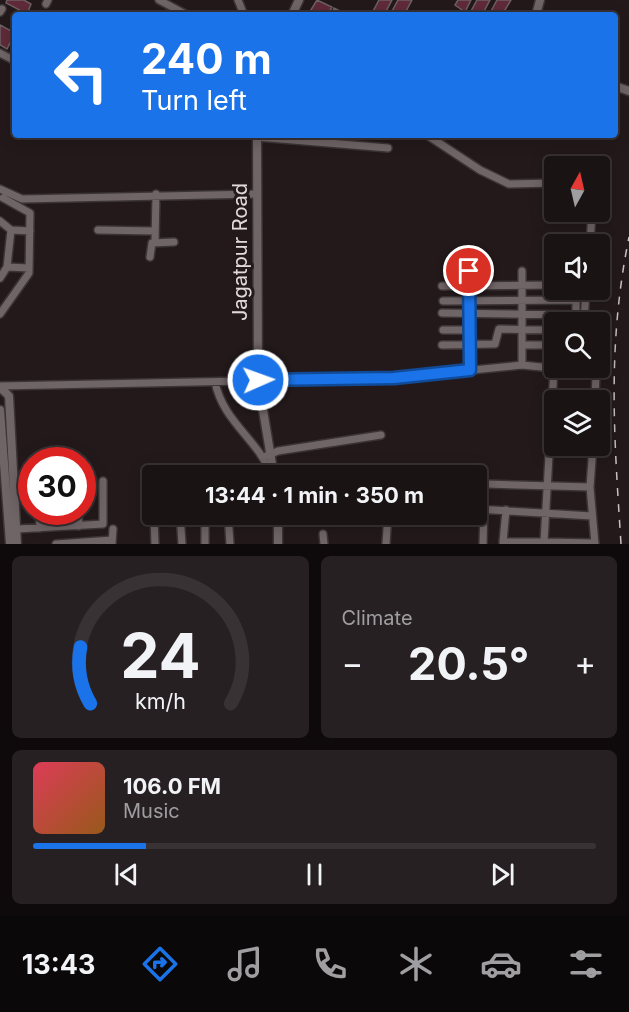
<!DOCTYPE html>
<html lang="en">
<head>
<meta charset="utf-8">
<style>
	:root { --surface:#1a1314; --page:#272022; --text:#f1f3f6; --muted:#9f9ea0; --line:#383234; --accent:#1a73e8 }
	body { margin:0; font-family:Inter,sans-serif; background:var(--page); color:var(--text); height:100vh; display:flex; flex-direction:column; font-size:22px; white-space:nowrap }
	* { box-sizing:border-box; margin:0 }
	p { font-size:20px; color:var(--muted) }
	.icon { flex:none; width:33px; height:33px; fill:none; stroke:currentColor; stroke-width:2; stroke-linecap:round; stroke-linejoin:round }
	.map { position:relative; height:544px; overflow:hidden }
	.drawer { display:flex; flex-direction:column; gap:12px; padding:12px; background:#0e0a0b; flex:1 }
	.drawer>* { flex:none }
	.top-card { position:absolute; left:12px; top:12px; width:606px; height:126px; border-radius:6px; box-shadow:0 3px 15px #0003,0 0 0 2px var(--line); background:#1a73e8; color:#fff; overflow:hidden }
	.needle { width:39px; rotate:8deg }
	.buttons { position:absolute; left:544px; top:156px; display:grid; gap:12px }
	.buttons a { display:grid; place-items:center; width:66px; height:66px; border-radius:6px; background:var(--surface); box-shadow:0 3px 15px #0003,0 0 0 2px var(--line); font-size:30px }
	.speed { position:absolute; left:18px; top:447px; display:flex; gap:12px; font-size:30px; font-weight:700; text-align:center }
	.speed>* { display:grid; place-content:center; width:78px; height:78px; border-radius:50%; background:var(--surface); box-shadow:0 3px 15px #0003,0 0 0 2px var(--line); line-height:1 }
	.speed .limit { border:9px solid #d22; background:#fff; color:#111 }
	.pin { position:absolute; display:grid; place-items:center; width:51px; height:51px; color:#fff; margin:-26px; border:3px solid #fff; border-radius:50%; box-shadow:0 2px 6px #0007 }
	.me { position:absolute; width:66px; margin:-33px; rotate:88deg; stroke-linejoin:round; filter:drop-shadow(0 0 4px #0008) }
	.turn { display:flex; align-items:center; gap:21px; height:126px; padding:0 30px; font-size:27px }
	.turn .icon { width:78px; height:78px; stroke-width:2.5 }
	.turn b { display:block; font-size:42px; line-height:51px }
	.big { font-size:45px; font-weight:700; line-height:1.1 }
	.drawer .widget { flex:1; display:flex; flex-direction:column; justify-content:center; gap:9px; min-width:0; padding:0 21px; border-radius:9px; background:var(--page) }
	.drawer .dial { align-items:center; gap:0 }
	.dial svg { height:156px; overflow:visible; fill:none; stroke:var(--line); stroke-width:7; stroke-linecap:round; text-anchor:middle }
	.dial text { fill:var(--text); stroke:none }
	.song { display:flex; align-items:center; gap:18px }
	.cover { width:72px; height:72px; border-radius:9px; background:linear-gradient(135deg,hsl(350 70% 55%),hsl(30 70% 35%)) }
	.played { height:6px; border-radius:3px; background:linear-gradient(90deg,var(--accent) 20%,var(--line) 20%) }
	.keys { display:flex; justify-content:space-around; direction:ltr }
	.heat { display:flex; justify-content:space-between; align-items:center; font-size:33px; direction:ltr }
	.drawer .tiles { flex:1; display:grid; gap:12px; grid-template-columns:1fr 1fr }
	.widget:last-child { grid-column:span 2 }
	.trip { position:absolute; left:142px; top:465px; width:345px; height:60px; border-radius:6px; background:var(--surface); box-shadow:0 3px 15px #0003,0 0 0 2px var(--line); font-weight:700; line-height:60px; text-align:center }
	.dock { display:flex; height:96px; justify-content:space-around; align-items:center; background:#0a0808; color:var(--muted) }
	.dock .icon { width:42px; height:42px }
	.dock .active { color:var(--accent) }
	.dock b { font-size:27px; color:var(--text) }
	.map>svg:first-child { display:block }
	.building { fill:#602a39; stroke:#6b6062; stroke-width:1.5 }
	.lines { fill:none; stroke-linecap:round; stroke-linejoin:round }
	.minor-casing { stroke:#3b3435; stroke-width:10 }
	.tertiary-casing { stroke:#3b3435; stroke-width:11 }
	.minor { stroke:#6f6466; stroke-width:7 }
	.tertiary { stroke:#6f6466; stroke-width:8 }
	.rail { stroke:#c8c0c1; stroke-width:1.5; stroke-dasharray:8 8; stroke-linecap:butt }
	.route-casing { stroke:#114b97; stroke-width:15 }
	.route { stroke:#1a73e8; stroke-width:10 }
	.labels { text-anchor:middle; dominant-baseline:central; stroke-width:6; stroke-linejoin:round; paint-order:stroke }
	.street-label { font-size:20px; fill:#e1dadb; stroke:#23191b }
</style>
</head>
<body>
<div class="map">
<svg width="629" height="544" viewBox="0 0 629 544">
	<rect width="100%" height="100%" fill="#23191b"/>
	<path class="building" d="M7,0h17l7,4 -4,10 -21,-11z
		M317,0l15,7 -3,5 3,1 2,-5 14,7h-36l-3,-2z
		M379,0h13l-8,15h-13z
		M398,0h14l-8,15h-14z
		M458,0h13l-6,12 -10,-7z
		M477,0h13l-8,15 -12,-2z
		M497,0h14l-9,15h-13z
		M0,25l15,8 -8,16 -7,-4z"/>
	<g class="lines">
		<g class="minor-casing">
			<path id="minor" d="M159,0l28,15
				M238,0l6,15
				M46,4l2,-4
				M0,12l2,-3
				M0,53l15,8
				M427,135l53,35 29,14 46,-1
				M257,137l131,11
				M0,189l22,10 234,-5
				M0,221l11,9 -4,37 -7,11
				M11,230l19,1
				M98,230l57,1
				M155,243l1,-49
				M590,244l2,-32
				M150,257l2,-14 22,-1
				M7,267l22,1
				M469,271l1,99
				M442,286l113,-1
				M576,290v32
				M443,301l133,-1
				M442,313l134,2
				M0,314l29,-41 1,-60 -27,-15
				M584,322l2,-32
				M443,330h27
				M442,345l53,-1 4,-15 56,1
				M522,345h33
				M522,365v-94
				M580,371l16,3 -1,26
				M215,382c8,39 41,56 56,91
				M0,386l394,-8 128,-13 58,6 1,-3
				M593,446l-3,41 5,57
				M264,457l14,-6 103,-16
				M486,484l104,3
				M477,509l115,7
				M506,510l-3,32h41l10,-173
				M39,512l1,16
				M78,512l1,14
				M180,514l2,30
				M205,514v30
				M228,514l2,30
				M154,516l1,28
				M17,529l86,-5v-43
				M323,534l1,10
				M544,542l51,1
				M56,544l56,-4
				M112,544l1,-15
				M386,544l2,-30
				M483,544l1,-35"/>
		</g>
		<g class="tertiary-casing">
			<path id="tertiary" d="M292,15l7,-15
				M536,15l4,-15
				M615,86l14,5
				M257,135l1,245 16,96
				M0,387l9,9 8,148
				M0,410l10,134
				M278,514v30"/>
		</g>
		<use href="#minor" class="minor"/>
		<use href="#tertiary" class="tertiary"/>
		<path class="rail" d="M621,544c-7,-109 -14,-198 8,-307"/>
	</g>
	<g class="lines">
		<g class="route-casing">
			<path id="route" d="M258,380l136,-2 76,-8 -1,-99"/>
		</g>
		<use href="#route" class="route"/>
	</g>
	<g class="labels">
		<g class="street-label">
			<text transform="translate(240 252) rotate(-90)">Jagatpur Road</text>
		</g>
	</g>
</svg>
<div class="buttons">
<a><svg class="needle" viewBox="-14 -14 28 28"><path d="M0-13l5 13h-10z" fill="#e53935"/><path d="M0 13l5-13h-10z" fill="#9f9ea0"/></svg></a>
<a><svg class="icon" aria-label="sound" viewBox="0 0 24 24"><path d="M4 9h4l5-4v14l-5-4H4zM17 9q2 3 0 6"/></svg></a>
<a><svg class="icon" aria-label="search" viewBox="0 0 24 24"><circle cx="10" cy="10" r="6"/><path d="M15 15l6 6"/></svg></a>
<a><svg class="icon" aria-label="layers" viewBox="0 0 24 24"><path d="M12 4l9 5-9 5-9-5zM3 14l9 5 9-5"/></svg></a>
</div>
<div class="speed"><div class="limit">30</div></div>
<div class="pin" style="left:469px;top:271px;background:#d93025"><svg class="icon" aria-label="arrive" viewBox="0 0 24 24"><path d="M6 21V4h12l-3 4 3 4H6"/></svg></div>
<svg class="me" style="left:258px;top:380px" viewBox="-20 -20 40 40"><circle r="17" fill="#1a73e8" stroke="#fff" stroke-width="3"/><path d="M0-11L8 9 0 5-8 9z" fill="#fff"/></svg>
<div class="trip">13:44 · 1 min · 350 m</div>
<div class="top-card">
<div class="turn"><svg class="icon" aria-label="left" viewBox="0 0 24 24"><path d="M17 20v-9H6M10 6l-5 5 5 5"/></svg><div><b>240 m</b>Turn left</div></div>
</div>
</div>
<section class="drawer">
<div class="tiles">
<div class="widget dial"><svg viewBox="0 0 100 80">
<path d="M14 69A42 42 0 1 1 86 69"/>
<path d="M14 69A42 42 0 0 1 9 40" stroke="#1a73e8"/>
<text x="50" y="56" font-size="32" font-weight="700">24</text>
<text x="50" y="72" font-size="11">km/h</text>
</svg></div>
<div class="widget"><p>Climate</p>
<div class="heat"><a>−</a><b class="big">20.5°</b><a>+</a></div>
</div>
<div class="widget">
<div class="song"><i class="cover"></i><div><b>106.0 FM</b><p>Music</p></div></div>
<div class="played"></div>
<div class="keys"><svg class="icon" aria-label="previous" viewBox="0 0 24 24"><path d="M18 5L8 12l10 7zM5 5v14"/></svg><svg class="icon" aria-label="pause" viewBox="0 0 24 24"><path d="M8 5v14M16 5v14"/></svg><svg class="icon" aria-label="next" viewBox="0 0 24 24"><path d="M6 5l10 7-10 7zM19 5v14"/></svg></div>
</div>
</div>
</section>
<nav class="dock">
<b>13:43</b>
<svg class="icon active" aria-label="directions" viewBox="0 0 24 24"><path d="M12 3l9 9-9 9-9-9zM9 14v-3h6M13 9l2 2-2 2"/></svg>
<svg class="icon" aria-label="music" viewBox="0 0 24 24"><path d="M9 18V5l10-2v13"/><circle cx="6" cy="18" r="3"/><circle cx="16" cy="16" r="3"/></svg>
<svg class="icon" aria-label="phone" viewBox="0 0 24 24"><path d="M5 4h4l2 5-3 2q2 4 5 5l2-3 5 2v4C11 20 4 13 5 4z"/></svg>
<svg class="icon" aria-label="climate" viewBox="0 0 24 24"><path d="M12 3v18M4 7l16 10M4 17L20 7"/></svg>
<svg class="icon" aria-label="car" viewBox="0 0 24 24"><path d="M5 17H2v-5l4-1 3-4h7l3 4 3 1v5h-3M9 17h6M6 11h13"/><circle cx="7" cy="17" r="2"/><circle cx="17" cy="17" r="2"/></svg>
<svg class="icon" aria-label="filters" viewBox="0 0 24 24"><path d="M4 7h16M4 17h16"/><circle cx="9" cy="7" r="2"/><circle cx="15" cy="17" r="2"/></svg>
</nav>
</body>
</html>
